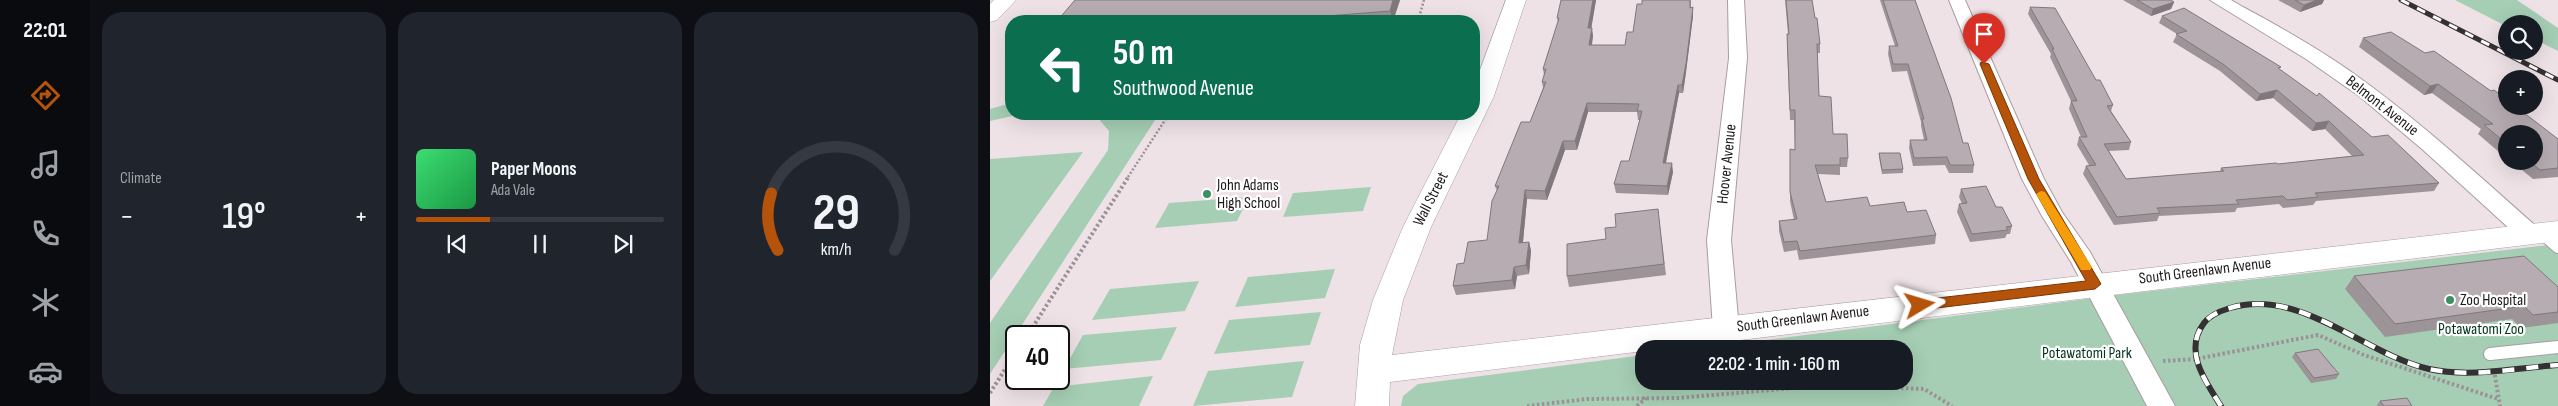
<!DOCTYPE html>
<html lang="en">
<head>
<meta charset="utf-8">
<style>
	:root { --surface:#171b24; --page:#20242c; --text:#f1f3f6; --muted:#9ea1a6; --line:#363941; --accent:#b45309 }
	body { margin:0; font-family:"Sofia Sans Condensed",sans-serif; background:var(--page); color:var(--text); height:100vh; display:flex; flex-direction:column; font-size:19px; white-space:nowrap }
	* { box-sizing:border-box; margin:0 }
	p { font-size:16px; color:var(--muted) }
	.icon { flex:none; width:28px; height:28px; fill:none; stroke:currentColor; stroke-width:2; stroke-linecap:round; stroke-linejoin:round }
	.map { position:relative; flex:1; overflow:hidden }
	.sheet { display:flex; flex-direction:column; gap:12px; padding:12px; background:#0d0f14; width:900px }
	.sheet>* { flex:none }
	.hud { position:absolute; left:15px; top:15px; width:475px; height:105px; border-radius:20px; box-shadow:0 5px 20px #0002; background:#0b6e4f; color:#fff; overflow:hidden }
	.fabs { position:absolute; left:1508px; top:15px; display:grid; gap:10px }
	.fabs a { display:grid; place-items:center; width:45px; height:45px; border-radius:50%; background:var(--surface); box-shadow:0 5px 20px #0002; font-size:25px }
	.speed { position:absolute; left:15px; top:325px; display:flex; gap:10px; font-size:25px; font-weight:700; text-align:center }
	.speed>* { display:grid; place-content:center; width:65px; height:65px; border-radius:50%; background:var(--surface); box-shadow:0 5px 20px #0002; line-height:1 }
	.speed .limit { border:2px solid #111; border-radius:8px; background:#fff; color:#111 }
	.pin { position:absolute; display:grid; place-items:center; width:42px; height:42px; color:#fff; margin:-51px -21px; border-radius:50% 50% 50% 0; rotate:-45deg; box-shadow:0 0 5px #0007 }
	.pin .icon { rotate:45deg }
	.me { position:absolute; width:55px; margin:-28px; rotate:83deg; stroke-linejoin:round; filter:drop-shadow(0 0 4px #0008) }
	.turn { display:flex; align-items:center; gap:18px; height:105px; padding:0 25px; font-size:22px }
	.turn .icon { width:65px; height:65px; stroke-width:2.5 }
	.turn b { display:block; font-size:35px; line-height:42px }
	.big { font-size:38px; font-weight:600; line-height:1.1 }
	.sheet .card { flex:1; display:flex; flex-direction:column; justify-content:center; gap:8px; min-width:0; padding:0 18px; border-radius:20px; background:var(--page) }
	.sheet .dial { align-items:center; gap:0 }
	.dial svg { height:130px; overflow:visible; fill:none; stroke:var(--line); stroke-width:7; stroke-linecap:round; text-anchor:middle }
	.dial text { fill:var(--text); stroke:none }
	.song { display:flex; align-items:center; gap:15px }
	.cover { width:60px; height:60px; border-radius:8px; background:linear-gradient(135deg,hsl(140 70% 55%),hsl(140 70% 35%)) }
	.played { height:5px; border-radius:2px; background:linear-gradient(90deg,var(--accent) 30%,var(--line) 30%) }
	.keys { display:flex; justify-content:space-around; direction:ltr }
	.heat { display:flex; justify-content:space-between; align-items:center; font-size:28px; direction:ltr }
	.sheet .tiles { flex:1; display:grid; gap:12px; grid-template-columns:repeat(3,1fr) }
	.trip { position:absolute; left:645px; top:340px; width:278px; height:50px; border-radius:20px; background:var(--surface); box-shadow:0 5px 20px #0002; font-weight:600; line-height:50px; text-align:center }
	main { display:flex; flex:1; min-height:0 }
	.menu { display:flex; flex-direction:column; width:90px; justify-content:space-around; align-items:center; background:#090b0e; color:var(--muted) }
	.menu .icon { width:35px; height:35px }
	.menu .on { color:var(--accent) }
	.menu b { font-size:22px; color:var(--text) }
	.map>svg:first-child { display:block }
	.green { fill:#a5ceb4 }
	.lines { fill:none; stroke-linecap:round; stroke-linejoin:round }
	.service-casing { stroke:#a89da1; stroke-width:14 }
	.minor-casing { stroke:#a89da1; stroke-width:2 }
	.tertiary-casing { stroke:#a89da1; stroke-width:1 }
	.secondary-casing { stroke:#a89da1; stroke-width:1 }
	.path-far1 { stroke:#9b9296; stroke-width:2.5; stroke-dasharray:2 2; stroke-linecap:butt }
	.path { stroke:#9b9296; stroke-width:4; stroke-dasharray:2.5 2.5; stroke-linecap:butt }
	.service { stroke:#fff; stroke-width:12 }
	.minor { fill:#fff; fill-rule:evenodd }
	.tertiary { fill:#fff; fill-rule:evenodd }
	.secondary { fill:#fff; fill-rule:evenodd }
	.rail-far1-casing { stroke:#353133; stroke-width:5 }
	.rail-casing { stroke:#353133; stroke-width:6 }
	.rail-far1 { stroke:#fff; stroke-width:3; stroke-dasharray:9; stroke-linecap:butt }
	.rail { stroke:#fff; stroke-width:4.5; stroke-dasharray:12; stroke-linecap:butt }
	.wall { fill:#9d9498 }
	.shaded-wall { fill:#80787c }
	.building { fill:#b7acb1; stroke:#80787c }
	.route { fill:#b45309; stroke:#753606 }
	.slow { fill:#f59e0b }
	.poi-dot { fill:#3c9063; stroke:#fff; stroke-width:2 }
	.labels { text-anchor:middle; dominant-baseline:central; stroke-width:4.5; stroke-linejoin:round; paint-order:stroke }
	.street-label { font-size:16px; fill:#1e1a1c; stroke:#fff }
	.poi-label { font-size:16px; fill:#1e1a1c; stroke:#fff; text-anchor:start }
	.park-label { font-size:16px; fill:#02341d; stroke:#fff }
</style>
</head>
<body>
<main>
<nav class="menu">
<b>22:01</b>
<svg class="icon on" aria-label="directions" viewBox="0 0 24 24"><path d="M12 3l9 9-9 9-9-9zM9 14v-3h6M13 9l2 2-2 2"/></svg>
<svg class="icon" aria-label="music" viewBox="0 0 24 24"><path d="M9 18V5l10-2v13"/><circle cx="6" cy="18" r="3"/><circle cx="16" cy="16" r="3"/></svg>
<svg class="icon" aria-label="phone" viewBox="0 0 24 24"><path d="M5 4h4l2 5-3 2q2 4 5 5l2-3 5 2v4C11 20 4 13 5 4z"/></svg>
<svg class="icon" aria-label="climate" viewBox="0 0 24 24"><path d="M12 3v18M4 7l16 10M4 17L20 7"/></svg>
<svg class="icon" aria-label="car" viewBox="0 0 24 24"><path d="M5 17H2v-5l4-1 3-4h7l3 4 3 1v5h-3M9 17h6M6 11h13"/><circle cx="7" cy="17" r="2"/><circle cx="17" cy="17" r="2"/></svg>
</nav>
<section class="sheet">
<div class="tiles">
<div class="card"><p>Climate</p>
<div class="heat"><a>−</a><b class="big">19°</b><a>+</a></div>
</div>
<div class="card">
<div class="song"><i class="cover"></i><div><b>Paper Moons</b><p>Ada Vale</p></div></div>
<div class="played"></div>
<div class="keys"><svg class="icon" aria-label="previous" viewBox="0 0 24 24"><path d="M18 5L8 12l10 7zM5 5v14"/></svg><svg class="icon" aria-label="pause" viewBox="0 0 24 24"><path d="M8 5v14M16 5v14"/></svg><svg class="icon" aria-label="next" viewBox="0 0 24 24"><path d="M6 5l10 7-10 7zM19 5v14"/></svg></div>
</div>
<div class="card dial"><svg viewBox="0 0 100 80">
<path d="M14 69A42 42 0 1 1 86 69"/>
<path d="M14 69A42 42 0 0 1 10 34" stroke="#b45309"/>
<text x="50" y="56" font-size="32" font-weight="700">29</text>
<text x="50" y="72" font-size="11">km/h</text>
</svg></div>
</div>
</section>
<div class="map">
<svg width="1568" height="406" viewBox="0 0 1568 406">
	<rect width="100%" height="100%" fill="#eee2e7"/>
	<path class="green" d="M1465,0h62l41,28v23l-24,-12v-15l-28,2z
		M21,103v11h10l-31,7v-12z
		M98,114h71l-169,260v-51l118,-173 1,-19 -11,-13z
		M93,152l-93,129v-122z
		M381,187l-8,24 -80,6 10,-24z
		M259,197l-12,24 -82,7 14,-25z
		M1568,244v162h-1157l2,-10 15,-12 226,-29v26h260v-32h-208l421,-54z
		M345,269l-10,29 -90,9 13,-30z
		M209,281l-14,30 -93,9 18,-31z
		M331,312l-11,33 -96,9 15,-34z
		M187,327l-16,33 -97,9 19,-34z
		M314,361l-12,36 -99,9 15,-35z
		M163,376l-14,30h-96l11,-19z"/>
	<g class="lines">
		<g class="service-casing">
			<path id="service" d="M1552,233l16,14
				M1500,354l68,-7"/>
		</g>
		<g class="minor-casing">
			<path id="minor" d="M738,0h16l3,58 -16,182 8,89 -4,7 -9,3 -9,-3 -4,-7 -6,-89 22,-182z
				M959,0h16l79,179 18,33 28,40 85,154h-28l-76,-144 -29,-46 -20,-37z
				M1220,0h21l12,7c39,21 78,43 114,69 64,46 122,100 181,152l4,6 -4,6 -8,2 -8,-2 -100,-91 -63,-53 -53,-37z"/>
		</g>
		<g class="tertiary-casing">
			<path id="tertiary" d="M516,0h20l-32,96 -63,131 -28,73 -11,55 1166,-134v20l-892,108h-22v2l-254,31 -1,24h-34l5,-61 13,-45 30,-73 58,-113h13v-28z"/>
		</g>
		<g class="secondary-casing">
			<path id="secondary" d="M4,0h22l-19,20 -7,2v-18z"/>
		</g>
		<path class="path-far1" d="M428,21l6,-21
			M138,177l41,-63"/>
		<path class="path" d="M37,336l102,-160
			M1173,361l33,-2 122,-24 46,20 134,44
			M1504,370l6,36
			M0,393l26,-41
			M537,406l60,-7 91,-1 151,-13 95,4 28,17
			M647,406l9,-8"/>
		<use href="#service" class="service"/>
		<use href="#minor" class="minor"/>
		<use href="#tertiary" class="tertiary"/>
		<use href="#secondary" class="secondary"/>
		<g class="rail-far1-casing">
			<path id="rail-far1" d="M1411,0l157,80"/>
		</g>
		<g class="rail-casing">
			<path id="rail" d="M1231,406c-16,-25 -38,-55 -17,-83 6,-8 16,-12 26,-15 71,-21 133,46 199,61 42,9 87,-1 129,-4"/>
		</g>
		<use href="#rail-far1" class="rail-far1"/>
		<use href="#rail" class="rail"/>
	</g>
	<path class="wall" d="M410,0l-7,21h-336z
		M606,0l-5,28 2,8 -1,9h33l8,-13 58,-32v8l2,-1v9l-7,56 -3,21h-4l-13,70 7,9 -5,23 -52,-2 -2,-9 15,-23 11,-41h-2l-1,-8h-49l-11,38h-12l-18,50 -20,-1 -4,43h6l2,9 -2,23 -12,2 -2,13 -59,6 -3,-9 11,-23 23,-23 10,-49 -2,-5 35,-64 13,-34 -1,-6 2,-7 -1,-6 15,-47 -1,-4z
		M795,0h27l3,18 5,26v9h-3l2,43 14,38 15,24 -1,9h-7v8l-22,-1 8,28 44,4 37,6 29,23 -1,9 -136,16 -2,-10 -13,2 -5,-21v-10l15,-1 -4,-19v-52l5,1 -1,-30h-4l-3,-77v-9h1z
		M890,0h35l48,143 11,22 -1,8h-24l-4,-8 -32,1 -4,-18 1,-8h14l-3,-14v-4l-14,-51 -15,1 -4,-18 1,-8h6z
		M1133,0h48l3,2 -3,7 -20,7z
		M1288,0h46l-2,4 -22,8z
		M1040,7l66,73 17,25 -2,6 20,31 -2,8 -20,1 17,28 94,-7 1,-4 57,-4 74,-8 -27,-27 -13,2 -39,-33 -17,3 -36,-30 -47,-29 4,-8 -18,-11 3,-7 118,54 92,67 67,46 -5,8 -118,10 -3,4 -30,3 -4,-4 -42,4 -2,4 -76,4 -2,5 -43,4 -31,-51 3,-8 3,-1 -12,-20 2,-8h2l-12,-28 2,-8 -21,-44 1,-3 -23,-40z
		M1373,38l195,101v38l-25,2 -22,-18h23l-28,-27v24l-28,-24 3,-5 -49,-36 -8,2 -65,-48z
		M889,153l24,16v4l-21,1 -3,-17z
		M971,189l35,18 16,19 -2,8h-3l-2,4 -35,4 -13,-30 2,-8h3l-3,-7z
		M668,209l8,66 -97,12 -2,-11 39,-37 10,-12z
		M1364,276l204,11v36l-37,5 -9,-9 -127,18 -40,-48z
		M1305,353l44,21 -3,5 -25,4 -19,-26z
		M1390,401l32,5h-34l-1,-1z"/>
	<path class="shaded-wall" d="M403,0h7l-7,21 -3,-10z
		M603,0h3l-6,36 -2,-8z
		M1327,0h7l-2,4 -22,8 4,-7z
		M1184,2l-3,7 -20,7 2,-7z
		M703,7v9l-7,56 -3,21 -1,-8z
		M602,28l1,8 -3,18 -1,-9z
		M1448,84l-6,9 -8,2 6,-9z
		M688,85l1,8 -15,79 -1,-9z
		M1287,90l-4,8 -17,3 4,-7z
		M597,103l1,9 -11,38 -2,-9z
		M1339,121l-4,8 -13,2 4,-8z
		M573,141l2,9 -18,50 -2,-9z
		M682,163l1,9 -5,23 -1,-9z
		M535,190l2,9 -5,53 -3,-9z
		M539,242l2,9 -2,23 -3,-9z
		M524,267l3,9 -2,13 -3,-9z"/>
	<path class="building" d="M85,0h318l-3,11 -126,10h-207z
		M571,0h32l-5,28h4l-3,17h36l2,-13h6l4,-28h5v-4h48v8l3,-1 -7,57 -4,21h-4l-15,78h9l-5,23 -53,-2 7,-23h8l13,-50h-5l2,-7 -52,-1 -12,38h-12l-18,50 -20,-1 -6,53 10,-1 -3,23 -12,2 -2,13 -59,6 4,-22 7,-1 4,-21 19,-2 5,-39 7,-15h-4l26,-64h9l16,-40h-4l4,-13h-3l16,-51h-2z
		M796,0h26l3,18h2l3,26h-3l2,52 12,1 2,37h14l1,24h-8v7h-25l11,37 41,-5 3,9 34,-4 3,10 19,-2 10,25 -136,16 -3,-10 -13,1 -5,-21 18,-2 -7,-27v-43l5,1v-40h-5l-3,-76h2z
		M893,0h32l36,98 12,45h5l6,22h-24l-3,-8 -33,1 -4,-18h17l-5,-21h2l-16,-55h-15l-4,-18h9z
		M1147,0h34l3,2 -21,7z
		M1305,0h22l-13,5z
		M1040,7l25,1 41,72h4l13,25 -6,1 24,36 -27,2 22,35 98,-8 -3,-3 55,-5 2,1 86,-9 -35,-34 -13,2 -39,-33 -17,4 -37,-30 -47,-30 11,-3 -25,-15 22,-8 97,59 -3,1 39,28 2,-3 53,44 16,-2 51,48 -124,10 3,4 -31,3 -4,-4 -47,4 3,4 -82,4 3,5 -43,4 -31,-51 10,-1 -17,-28h8l-16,-36h6l-25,-52h2z
		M1401,32l34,21 9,-2 57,40 3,-1 12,9v7h9l43,33v29l-18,2 -11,-9h5v-27h-28v9l-22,-18 9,-1 -55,-40 -8,2 -67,-48z
		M889,153h21l3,16 -21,1z
		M996,186l10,21h6l10,19 -6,1 2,3 -36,4 -13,-30 8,-1 -6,-14z
		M668,209l6,55 -97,12v-32l39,-5 -1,-11 11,-1 -1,-13z
		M1534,256l34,31v25l-25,3 -9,-9 -129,18 -41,-48z
		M1328,349l21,25 -25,4 -19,-25z
		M1417,398l5,8h-28l-4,-5z"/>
	<path class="route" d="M991,62l8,2 50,115 62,105 -6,5 -175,21 -6,-5 6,-5 166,-19 -58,-102 -48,-115z"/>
	<path class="slow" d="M1051,191l4,1 45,72 2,3 -2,3h-9l-45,-76z"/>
	<g class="poi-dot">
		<circle cx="217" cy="194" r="5"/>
		<circle cx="1460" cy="300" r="5"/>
	</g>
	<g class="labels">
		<g class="street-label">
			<text transform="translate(1392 106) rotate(38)">Belmont Avenue</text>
			<text transform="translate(737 164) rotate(-84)">Hoover Avenue</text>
			<text transform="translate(441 199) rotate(-63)">Wall Street</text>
			<text transform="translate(1215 271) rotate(-7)">South Greenlawn Avenue</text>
			<text transform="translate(813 319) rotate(-7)">South Greenlawn Avenue</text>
		</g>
		<g class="poi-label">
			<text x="227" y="185">John Adams<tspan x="227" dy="18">High School</tspan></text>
			<text x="1470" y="300">Zoo Hospital</text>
		</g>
		<g class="park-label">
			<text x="1491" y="329">Potawatomi Zoo</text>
			<text x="1097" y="353">Potawatomi Park</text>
		</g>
	</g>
</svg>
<div class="fabs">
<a><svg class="icon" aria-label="search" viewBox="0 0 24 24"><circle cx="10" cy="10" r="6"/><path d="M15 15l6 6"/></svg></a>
<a>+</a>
<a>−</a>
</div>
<div class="speed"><div class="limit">40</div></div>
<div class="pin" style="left:994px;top:64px;background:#d93025"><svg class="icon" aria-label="arrive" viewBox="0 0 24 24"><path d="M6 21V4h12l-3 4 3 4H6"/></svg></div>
<svg class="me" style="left:930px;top:305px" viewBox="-20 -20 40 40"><path d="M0-17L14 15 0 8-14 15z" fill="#b45309" stroke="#fff" stroke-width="4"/></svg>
<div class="trip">22:02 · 1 min · 160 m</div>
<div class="hud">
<div class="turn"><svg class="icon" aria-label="left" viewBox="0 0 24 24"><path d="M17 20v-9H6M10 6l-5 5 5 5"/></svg><div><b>50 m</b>Southwood Avenue</div></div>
</div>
</div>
</main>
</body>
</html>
